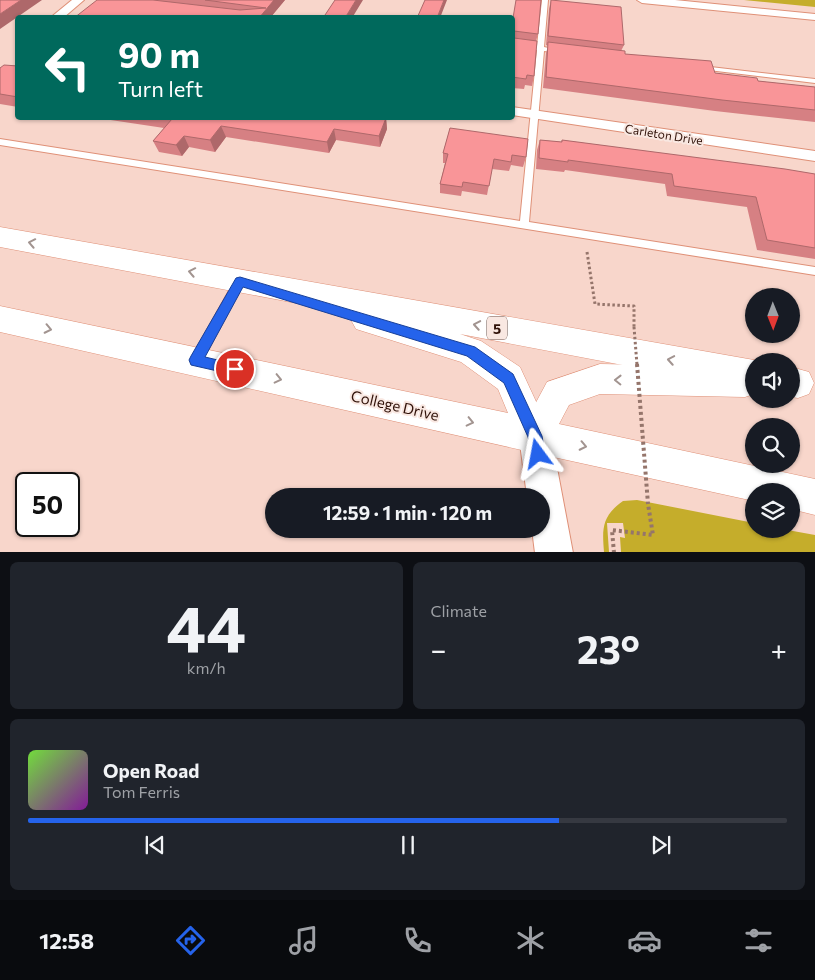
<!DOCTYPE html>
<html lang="en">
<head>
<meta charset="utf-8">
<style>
	:root { --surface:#171b24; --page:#20242c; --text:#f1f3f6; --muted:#9ea1a6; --line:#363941; --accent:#2563eb }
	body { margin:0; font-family:Commissioner,sans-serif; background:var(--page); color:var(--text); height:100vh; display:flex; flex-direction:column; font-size:19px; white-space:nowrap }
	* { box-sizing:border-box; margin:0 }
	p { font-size:16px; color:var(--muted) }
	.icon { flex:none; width:28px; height:28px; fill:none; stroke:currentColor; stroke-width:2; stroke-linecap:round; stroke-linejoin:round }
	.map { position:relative; height:552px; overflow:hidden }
	.drawer { display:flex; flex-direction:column; gap:10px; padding:10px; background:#0d0f14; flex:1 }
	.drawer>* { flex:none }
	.banner { position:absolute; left:15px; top:15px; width:500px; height:105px; border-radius:5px; box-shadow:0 1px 4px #0004; background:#00695c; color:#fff; overflow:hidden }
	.needle { width:32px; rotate:179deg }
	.tools { position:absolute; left:745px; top:288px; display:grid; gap:10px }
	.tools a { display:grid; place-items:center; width:55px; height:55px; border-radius:50%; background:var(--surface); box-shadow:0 1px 4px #0004; font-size:25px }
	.speed { position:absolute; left:15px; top:472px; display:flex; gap:10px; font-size:25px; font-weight:700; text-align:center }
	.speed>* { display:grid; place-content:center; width:65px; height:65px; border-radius:50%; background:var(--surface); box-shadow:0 1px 4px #0004; line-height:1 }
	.speed .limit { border:2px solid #111; border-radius:8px; background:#fff; color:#111 }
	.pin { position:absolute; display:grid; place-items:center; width:42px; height:42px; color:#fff; margin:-21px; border:2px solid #fff; border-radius:50%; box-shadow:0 1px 5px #0007 }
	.me { position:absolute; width:55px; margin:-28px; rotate:347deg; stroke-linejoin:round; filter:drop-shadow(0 0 4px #0008) }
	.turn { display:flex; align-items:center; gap:18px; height:105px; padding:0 20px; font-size:22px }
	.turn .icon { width:65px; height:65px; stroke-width:2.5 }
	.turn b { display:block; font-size:35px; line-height:42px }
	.big { font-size:38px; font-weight:700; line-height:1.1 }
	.drawer .widget { flex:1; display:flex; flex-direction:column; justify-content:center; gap:8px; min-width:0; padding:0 18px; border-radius:8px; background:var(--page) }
	.drawer .dial { align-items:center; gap:0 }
	.dial b { font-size:65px; line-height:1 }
	.song { display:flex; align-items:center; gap:15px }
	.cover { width:60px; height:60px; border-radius:8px; background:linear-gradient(135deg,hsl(100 70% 55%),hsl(290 70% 35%)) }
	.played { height:5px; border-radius:2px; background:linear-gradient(90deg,var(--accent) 70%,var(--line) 70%) }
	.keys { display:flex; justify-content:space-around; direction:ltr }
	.heat { display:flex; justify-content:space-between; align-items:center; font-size:28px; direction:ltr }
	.drawer .tiles { flex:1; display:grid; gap:10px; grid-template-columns:1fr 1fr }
	.widget:last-child { grid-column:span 2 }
	.trip { position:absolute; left:265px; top:488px; width:285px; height:50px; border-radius:25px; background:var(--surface); box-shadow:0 1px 4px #0004; font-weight:700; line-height:50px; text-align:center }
	.tabs { display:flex; height:80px; justify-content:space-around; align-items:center; background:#090b0e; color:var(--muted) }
	.tabs .icon { width:35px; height:35px }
	.tabs .on { color:var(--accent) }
	.tabs b { font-size:22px; color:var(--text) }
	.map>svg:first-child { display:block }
	.green { fill:#c5ad2b }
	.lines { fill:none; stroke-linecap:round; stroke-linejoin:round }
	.service-casing { stroke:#df9077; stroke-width:2 }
	.minor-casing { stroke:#df9077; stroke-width:2 }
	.secondary-casing { stroke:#df9077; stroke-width:2 }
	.primary-casing { stroke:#df9077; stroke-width:1 }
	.motorway-casing { stroke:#df9077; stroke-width:1 }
	.path-far1 { stroke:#95756b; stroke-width:3; stroke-dasharray:2.5 2.5; stroke-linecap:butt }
	.path { stroke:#95756b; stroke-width:4; stroke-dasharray:3 3; stroke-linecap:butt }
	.service { fill:#fff; fill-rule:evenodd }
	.minor { fill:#fff; fill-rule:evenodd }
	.secondary { fill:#fff; fill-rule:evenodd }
	.primary { fill:#fff; fill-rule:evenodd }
	.motorway { fill:#fff; fill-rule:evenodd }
	.path-bridge-far1 { stroke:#95756b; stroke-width:3; stroke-dasharray:2.5 2.5; stroke-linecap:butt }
	.path-bridge { stroke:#95756b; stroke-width:4; stroke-dasharray:3 3; stroke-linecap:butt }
	.wall { fill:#d68083 }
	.shaded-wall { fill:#ae686a }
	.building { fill:#f99598; stroke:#ae686a }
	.oneway { stroke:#a29490 }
	.route { fill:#2563eb; stroke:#184099 }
	.labels { text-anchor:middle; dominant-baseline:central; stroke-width:4; stroke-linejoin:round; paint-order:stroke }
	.far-street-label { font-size:12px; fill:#301209; stroke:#f9e8e2 }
	.shield { fill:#f9e8e2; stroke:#6c524a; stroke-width:1 }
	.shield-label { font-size:14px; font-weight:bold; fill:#301209 }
	.street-label { font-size:15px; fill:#301209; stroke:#f9e8e2 }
</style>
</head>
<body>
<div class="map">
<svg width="815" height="553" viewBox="0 0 815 553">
	<rect width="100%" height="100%" fill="#f8d6cb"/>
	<path class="green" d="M744,0h71v7z
		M637,500l117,23v6h28l33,6v17h-194l-1,-15 5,1 -2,-15h-16l2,29h-5c-2,-24 -2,-36 19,-51z"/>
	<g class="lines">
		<g class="service-casing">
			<path id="service" d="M542,0h6l-4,47 18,4 -3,2 -15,-2 -15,171 286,45v8l-815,-130v-6l520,82 17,-171 -25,-3v-4l25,3z
				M702,66l113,13v4l-115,-14v-2z
				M240,277l4,1 1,3 -44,82 -4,1 -4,-1 -2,-4 2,-4 43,-77z"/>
		</g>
		<g class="minor-casing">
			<path id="minor" d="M72,0h12l-21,18h-13z
				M637,0h38l140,14v6l-173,-17z
				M512,107l303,44v10l-303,-46z"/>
		</g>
		<g class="secondary-casing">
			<path id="secondary" d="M535,420l12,4 4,12 22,117h-38l-3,-24h9v-33h-14l-8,-60 4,-12z"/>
		</g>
		<g class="primary-casing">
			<path id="primary" d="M600,364l145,3 9,3v24l-9,3 -145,-3 -31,11 -10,19 256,55v36l-24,-6v-18h-37v10l-219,-48 -12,-5 -5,-12 29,-54z"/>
		</g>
		<g class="motorway-casing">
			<path id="motorway" d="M0,227l754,133 3,1h-3v29l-294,-56 21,7 39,26 32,69 -5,12 -12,5 -535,-121v-26l508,107 -10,-24 -37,-27 -105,-33 -5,-9 3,-6 -354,-67z
				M791,367l18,5 5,11 -5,11 -11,4 -7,-1z"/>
		</g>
		<path class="path-far1" d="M587,252l8,52 39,2v21"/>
		<path class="path" d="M614,553l-2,-23 41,5 -5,-31"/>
		<use href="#service" class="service"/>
		<use href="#minor" class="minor"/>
		<use href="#secondary" class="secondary"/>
		<use href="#primary" class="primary"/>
		<use href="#motorway" class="motorway"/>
		<path class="path-bridge-far1" d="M634,327l3,38"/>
		<path class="path-bridge" d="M637,364l11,140"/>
	</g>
	<path class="wall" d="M97,0h188l-15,18z
		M551,0l73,45 -3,6 4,3 90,19 43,8 57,6v35l-100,-11 -172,-23 3,-35 2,-7 -2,-1 3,-36z
		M512,21l26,13 -2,7 -2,35 -2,10 -7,-1 -1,4 -12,-1z
		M18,66v41l-18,-3v-36z
		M102,118h284l1,11 -7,18 -44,-7 -7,13 -103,-16 -11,15 -26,-5 -7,9 -23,-4 -6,-11 11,-13 -60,-9z
		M450,128l76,29 -3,10 -12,-2 -2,6 -17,-2 -5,26 -25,-4 -1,5 -21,-3v-9l5,-21h-2v-10z
		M540,140l21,2 1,-2 253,34v85l-58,-9 -10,-43 -80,-11 -2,-12 -100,-14 -1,2 -28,-3 1,-19z"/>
	<path class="shaded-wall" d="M21,0h21l-42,29v-15z
		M274,0h11l-15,18h-11z
		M356,0h7l-11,18h-7z
		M444,0h3l-7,18h-3z
		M386,118l1,11 -7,18 -1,-11z
		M221,126l5,11 -11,15 -5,-12z
		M334,129l2,11 -7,13 -2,-11z
		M184,136l5,11 -7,9 -6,-11z"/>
	<path class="building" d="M0,0h21l-21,14z
		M97,0h56l87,10 26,-2 -61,-8h69l-15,18h-185z
		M335,0h21l-11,18h-22z
		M425,0h19l-7,18h-20z
		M516,0h25l-3,34 -24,-3 -2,1v-8z
		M551,0l70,7 3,38 -76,-9z
		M512,34l2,4 23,3 -3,35 -7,-1 -1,4 -14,-2z
		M548,42l77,9v3l86,7 4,12 42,5 1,3 57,6v23l-93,-10 -176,-23z
		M4,65l14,1v31l-18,-3v-26z
		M162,118h224l-7,18 -45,-7 -7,13 -106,-16 -11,14 -26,-4 -8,9 -23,-4 19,-22z
		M450,128l78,11 -2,18 -14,-2 -1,7 -17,-3 -5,27 -26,-4 -1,5 -22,-3 8,-30 -5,-1z
		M540,140l22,2v-2l223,29 30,5v74l-48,-8 -11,-43 -82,-11 -2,-12 -104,-14v2l-29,-4z"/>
	<defs><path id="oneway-chevron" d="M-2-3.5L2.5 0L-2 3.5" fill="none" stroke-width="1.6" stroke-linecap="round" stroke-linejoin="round" transform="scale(1.25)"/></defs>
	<g class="oneway">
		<use href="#oneway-chevron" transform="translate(32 243) rotate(-169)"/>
		<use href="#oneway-chevron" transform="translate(192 272) rotate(-169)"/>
		<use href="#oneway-chevron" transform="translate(477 325) rotate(-170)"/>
		<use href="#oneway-chevron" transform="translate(48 329) rotate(12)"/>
		<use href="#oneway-chevron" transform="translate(671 360) rotate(-170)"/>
		<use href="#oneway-chevron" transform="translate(278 379) rotate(13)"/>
		<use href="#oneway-chevron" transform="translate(618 380) rotate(-179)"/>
		<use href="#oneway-chevron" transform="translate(470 422) rotate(13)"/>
		<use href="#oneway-chevron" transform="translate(583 446) rotate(12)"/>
	</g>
	<path class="route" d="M240,277l235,70 38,27 29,62 3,18 -2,5 -5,2 -5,-2 -5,-22 -24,-54 -37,-27 -224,-69 -38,70 34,8 2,4 -2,4 -4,2 -44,-10 -2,-5 2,-4 45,-78z"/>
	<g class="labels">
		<g class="far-street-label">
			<text transform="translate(664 134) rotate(9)">Carleton Drive</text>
		</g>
		<rect class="shield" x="487" y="316.5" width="20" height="23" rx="4"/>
		<g class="shield-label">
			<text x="497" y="328">5</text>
		</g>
		<g class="street-label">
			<text transform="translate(395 405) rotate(13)">College Drive</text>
		</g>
	</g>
</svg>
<div class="tools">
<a><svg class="needle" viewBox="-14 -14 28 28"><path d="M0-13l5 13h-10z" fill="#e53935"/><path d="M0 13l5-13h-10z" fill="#9ea1a6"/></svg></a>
<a><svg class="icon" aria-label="sound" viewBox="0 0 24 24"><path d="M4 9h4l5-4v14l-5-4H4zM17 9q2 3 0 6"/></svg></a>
<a><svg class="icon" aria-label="search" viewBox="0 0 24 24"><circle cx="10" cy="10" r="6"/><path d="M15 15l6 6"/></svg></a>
<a><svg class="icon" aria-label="layers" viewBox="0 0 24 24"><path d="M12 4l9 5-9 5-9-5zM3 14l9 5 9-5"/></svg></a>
</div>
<div class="speed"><div class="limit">50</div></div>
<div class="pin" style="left:235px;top:369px;background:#d93025"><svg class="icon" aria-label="arrive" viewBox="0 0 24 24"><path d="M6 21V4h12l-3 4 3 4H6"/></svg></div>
<svg class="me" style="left:538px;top:454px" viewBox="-20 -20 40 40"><path d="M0-17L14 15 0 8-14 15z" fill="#2563eb" stroke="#fff" stroke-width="4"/></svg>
<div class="trip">12:59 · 1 min · 120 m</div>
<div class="banner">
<div class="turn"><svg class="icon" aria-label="left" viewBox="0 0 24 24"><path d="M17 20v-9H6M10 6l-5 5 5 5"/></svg><div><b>90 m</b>Turn left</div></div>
</div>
</div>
<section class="drawer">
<div class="tiles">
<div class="widget dial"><b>44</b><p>km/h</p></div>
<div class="widget"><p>Climate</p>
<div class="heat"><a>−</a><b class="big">23°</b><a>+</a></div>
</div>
<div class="widget">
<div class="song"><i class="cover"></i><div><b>Open Road</b><p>Tom Ferris</p></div></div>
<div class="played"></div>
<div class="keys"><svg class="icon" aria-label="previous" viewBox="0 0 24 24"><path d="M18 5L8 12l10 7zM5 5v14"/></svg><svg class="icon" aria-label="pause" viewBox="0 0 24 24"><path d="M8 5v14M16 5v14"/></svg><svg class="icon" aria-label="next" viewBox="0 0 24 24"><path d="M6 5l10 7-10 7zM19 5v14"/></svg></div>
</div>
</div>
</section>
<nav class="tabs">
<b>12:58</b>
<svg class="icon on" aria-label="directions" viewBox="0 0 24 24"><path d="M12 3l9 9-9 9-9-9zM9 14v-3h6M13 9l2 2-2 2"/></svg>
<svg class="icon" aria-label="music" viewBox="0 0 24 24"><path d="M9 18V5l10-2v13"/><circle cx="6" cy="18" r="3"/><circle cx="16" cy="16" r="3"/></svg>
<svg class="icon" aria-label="phone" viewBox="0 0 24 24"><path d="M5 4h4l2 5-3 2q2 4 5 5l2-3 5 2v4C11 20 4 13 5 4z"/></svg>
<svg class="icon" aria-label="climate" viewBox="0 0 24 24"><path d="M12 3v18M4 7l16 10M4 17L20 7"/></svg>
<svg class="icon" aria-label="car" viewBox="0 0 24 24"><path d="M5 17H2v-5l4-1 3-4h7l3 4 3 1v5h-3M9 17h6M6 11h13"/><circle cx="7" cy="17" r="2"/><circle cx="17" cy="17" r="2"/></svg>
<svg class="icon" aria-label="filters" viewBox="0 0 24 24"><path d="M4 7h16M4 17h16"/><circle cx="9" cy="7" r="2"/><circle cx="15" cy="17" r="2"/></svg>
</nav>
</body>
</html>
